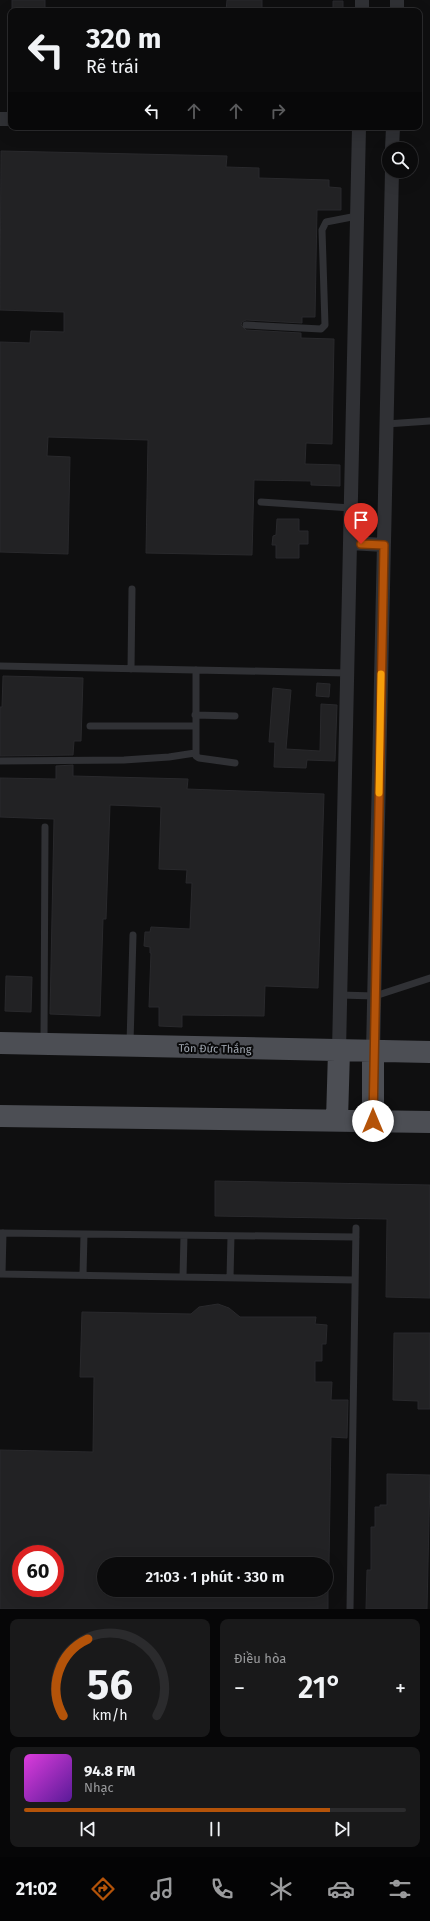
<!DOCTYPE html>
<html lang="vi">
<head>
<meta charset="utf-8">
<style>
	:root { --surface:#0b0b0c; --page:#19191a; --text:#f1f3f6; --muted:#9a9b9d; --line:#2b2b2d; --accent:#b45309 }
	body { margin:0; font-family:"Fira Sans",sans-serif; background:var(--page); color:var(--text); height:100vh; display:flex; flex-direction:column; font-size:15px; white-space:nowrap }
	* { box-sizing:border-box; margin:0 }
	p { font-size:13px; color:var(--muted) }
	.icon { flex:none; width:22px; height:22px; fill:none; stroke:currentColor; stroke-width:2; stroke-linecap:round; stroke-linejoin:round }
	.map { position:relative; height:1609px; overflow:hidden }
	.sheet { display:flex; flex-direction:column; gap:10px; padding:10px; background:#060607; flex:1 }
	.sheet>* { flex:none }
	.top-card { position:absolute; left:8px; top:8px; width:414px; height:122px; border-radius:8px; box-shadow:0 4px 16px #0002,0 0 0 1px var(--line); background:#0b0b0c; color:var(--text); overflow:hidden }
	.tools { position:absolute; left:382px; top:142px; display:grid; gap:8px }
	.tools a { display:grid; place-items:center; width:36px; height:36px; border-radius:50%; background:var(--surface); box-shadow:0 4px 16px #0002,0 0 0 1px var(--line); font-size:20px }
	.speed { position:absolute; left:12px; top:1545px; display:flex; gap:8px; font-size:20px; font-weight:700; text-align:center }
	.speed>* { display:grid; place-content:center; width:52px; height:52px; border-radius:50%; background:var(--surface); box-shadow:0 4px 16px #0002,0 0 0 1px var(--line); line-height:1 }
	.speed .limit { border:6px solid #d22; background:#fff; color:#111 }
	.pin { position:absolute; display:grid; place-items:center; width:34px; height:34px; color:#fff; margin:-41px -17px; border-radius:50% 50% 50% 0; rotate:-45deg; box-shadow:0 0 4px #0007 }
	.pin .icon { rotate:45deg }
	.me { position:absolute; width:44px; margin:-22px; rotate:0deg; stroke-linejoin:round; filter:drop-shadow(0 0 3px #0008) }
	.turn { display:flex; align-items:center; gap:14px; height:84px; padding:0 12px; font-size:18px }
	.turn .icon { width:52px; height:52px; stroke-width:2.5 }
	.turn b { display:block; font-size:28px; line-height:34px }
	.lanes { display:flex; align-items:center; height:38px; padding:0 12px; background:#0003; justify-content:center; gap:20px; direction:ltr }
	.lanes .off { opacity:.35 }
	.big { font-size:30px; font-weight:600; line-height:1.1 }
	.sheet .widget { flex:1; display:flex; flex-direction:column; justify-content:center; gap:6px; min-width:0; padding:0 14px; border-radius:8px; background:var(--page) }
	.sheet .dial { align-items:center; gap:0 }
	.dial svg { height:104px; overflow:visible; fill:none; stroke:var(--line); stroke-width:7; stroke-linecap:round; text-anchor:middle }
	.dial text { fill:var(--text); stroke:none }
	.song { display:flex; align-items:center; gap:12px }
	.cover { width:48px; height:48px; border-radius:6px; background:linear-gradient(135deg,hsl(300 70% 55%),hsl(270 70% 35%)) }
	.played { height:4px; border-radius:2px; background:linear-gradient(90deg,var(--accent) 80%,var(--line) 80%) }
	.keys { display:flex; justify-content:space-around; direction:ltr }
	.heat { display:flex; justify-content:space-between; align-items:center; font-size:22px; direction:ltr }
	.sheet .tiles { flex:1; display:grid; gap:10px; grid-template-columns:1fr 1fr }
	.widget:last-child { grid-column:span 2 }
	.trip { position:absolute; left:97px; top:1557px; width:236px; height:40px; border-radius:20px; background:var(--surface); box-shadow:0 4px 16px #0002,0 0 0 1px var(--line); font-weight:600; line-height:40px; text-align:center }
	.dock { display:flex; height:64px; justify-content:space-around; align-items:center; background:#040405; color:var(--muted) }
	.dock .icon { width:28px; height:28px }
	.dock .on { color:var(--accent) }
	.dock b { font-size:18px; color:var(--text) }
	.map>svg:first-child { display:block }
	.building { fill:#222224; stroke:#29292c; fill-rule:evenodd }
	.lines { fill:none; stroke-linecap:round; stroke-linejoin:round }
	.service { stroke:#303135; stroke-width:7 }
	.minor { stroke:#303135; stroke-width:14 }
	.primary { stroke:#4c4e54; stroke-width:22 }
	.route-casing { stroke:#753606; stroke-width:10 }
	.route { stroke:#b45309; stroke-width:7 }
	.slow { stroke:#f59e0b; stroke-width:7 }
	.labels { text-anchor:middle; dominant-baseline:central; stroke-width:4; stroke-linejoin:round; paint-order:stroke }
	.street-label { font-size:11px; fill:#a0a7b1; stroke:#0a0a0b }
</style>
</head>
<body>
<div class="map">
<svg width="430" height="1609" viewBox="0 0 430 1609">
	<rect width="100%" height="100%" fill="#0f0f10"/>
	<path class="building" d="M12,0h33v11h-33z
		M227,0h35v11h-36z
		M333,1h10v10h-10z
		M1,151l226,5 -1,11 33,1v10l70,2v7l12,1v22h-24l-2,107h-13v6l-56,-3 -4,2 -1,3 5,5 55,3v5l33,1 -2,105 -26,-1 -1,21 35,1v21l-29,-1v-4l-57,-1 -2,75 -106,-2 2,-113 -100,-3 -1,19 23,1 -2,97 -68,-2v-210l30,1 1,-12 33,1v-20l-64,-2z
		M277,519h22v12h9v13h-9v14h-23v-13h-4l1,-9 3,-1z
		M3,676l80,2 -2,63h-7l-1,14 -73,1v-49h2z
		M317,683l13,1 -1,13 -13,-1z
		M273,688l18,2 -5,59 34,2 1,-47 16,1 -2,56 -28,-1 -1,8 -32,-1 1,-25h-6z
		M73,765v11l115,3 -1,10 137,5 -6,194 -53,-2 -1,30 -82,-1v12l-23,-1v-19h-10l2,-54h-1v-6l-6,-1 1,-14h5l1,-5 39,2 2,-46h-6l1,-13 -28,-1 2,-62 -51,-2 -4,114h-3l-3,97 -50,-2 4,-195 -54,-2v-39l56,1v-13z
		M6,976l26,1 -1,35 -26,-1z
		M215,1181l215,4v113l-44,-1 1,-78 -172,-3z
		M218,1304l11,4 11,9h76l-1,7 12,1 -1,19h-4v17h-7v21h17l-1,18h17l-1,38 -16,-1 -2,127h-225v26h224v19h-328v-159l93,2 1,-75h-14l2,-65 109,2 8,-7zM21,1554h34v34h-34z
		M394,1333h36v76h-12v-8l-25,-1z
		M387,1474l43,1 -3,134h-61l1,-39h4v-43h4v-20h5v-2h7z"/>
	<g class="lines">
		<path class="service" d="M246,325l75,4 4,-4 -3,-95 4,-8 31,-6
			M386,424l44,-3
			M261,502l90,6
			M0,666l347,7
			M131,669l1,-80
			M196,670v86l3,2 36,5
			M195,715l40,1
			M90,726h105
			M0,761l124,-1 45,-3 26,-4
			M340,995l35,1 55,-18
			M44,1042l1,-215
			M130,1043l3,-108
			M0,1233l356,4
			M0,1274l355,6
			M2,1274l1,-41
			M83,1275l1,-41
			M183,1277l1,-41
			M230,1278l1,-42
			M350,1609l6,-381"/>
		<path class="minor" d="M362,11v-11
			M397,11v-11
			M0,119h11
			M392,149l1,-22
			M350,543l34,2
			M339,1051l20,-924
			M373,1052l19,-881"/>
		<path class="primary" d="M0,1043l430,9
			M0,1116l430,6
			M337,1120l2,-69
			M373,1121v-69"/>
	</g>
	<g class="lines">
		<g class="route-casing">
			<path id="route" d="M361,544l23,1 -11,576"/>
		</g>
		<use href="#route" class="route"/>
		<path class="slow" d="M379,793l2,-119"/>
	</g>
	<g class="labels">
		<g class="street-label">
			<text transform="translate(215 1049) rotate(1)">Tôn Đức Thắng</text>
		</g>
	</g>
</svg>
<div class="tools">
<a><svg class="icon" aria-label="search" viewBox="0 0 24 24"><circle cx="10" cy="10" r="6"/><path d="M15 15l6 6"/></svg></a>
</div>
<div class="speed"><div class="limit">60</div></div>
<div class="pin" style="left:361px;top:544px;background:#d93025"><svg class="icon" aria-label="arrive" viewBox="0 0 24 24"><path d="M6 21V4h12l-3 4 3 4H6"/></svg></div>
<svg class="me" style="left:373px;top:1121px" viewBox="-20 -20 40 40"><circle r="19" fill="#fff"/><path d="M0-13L10 11 0 6-10 11z" fill="#b45309"/></svg>
<div class="trip">21:03 · 1 phút · 330 m</div>
<div class="top-card">
<div class="turn"><svg class="icon" aria-label="left" viewBox="0 0 24 24"><path d="M17 20v-9H6M10 6l-5 5 5 5"/></svg><div><b>320 m</b>Rẽ trái</div></div>
<div class="lanes"><svg class="icon" aria-label="left" viewBox="0 0 24 24"><path d="M17 20v-9H6M10 6l-5 5 5 5"/></svg><svg class="icon off" aria-label="ahead" viewBox="0 0 24 24"><path d="M12 20V5M6 11l6-6 6 6"/></svg><svg class="icon off" aria-label="ahead" viewBox="0 0 24 24"><path d="M12 20V5M6 11l6-6 6 6"/></svg><svg class="icon off" aria-label="right" viewBox="0 0 24 24"><path d="M7 20v-9h11M14 6l5 5-5 5"/></svg></div>
</div>
</div>
<section class="sheet">
<div class="tiles">
<div class="widget dial"><svg viewBox="0 0 100 80">
<path d="M14 69A42 42 0 1 1 86 69"/>
<path d="M14 69A42 42 0 0 1 33 10" stroke="#b45309"/>
<text x="50" y="56" font-size="32" font-weight="700">56</text>
<text x="50" y="72" font-size="11">km/h</text>
</svg></div>
<div class="widget"><p>Điều hòa</p>
<div class="heat"><a>−</a><b class="big">21°</b><a>+</a></div>
</div>
<div class="widget">
<div class="song"><i class="cover"></i><div><b>94.8 FM</b><p>Nhạc</p></div></div>
<div class="played"></div>
<div class="keys"><svg class="icon" aria-label="previous" viewBox="0 0 24 24"><path d="M18 5L8 12l10 7zM5 5v14"/></svg><svg class="icon" aria-label="pause" viewBox="0 0 24 24"><path d="M8 5v14M16 5v14"/></svg><svg class="icon" aria-label="next" viewBox="0 0 24 24"><path d="M6 5l10 7-10 7zM19 5v14"/></svg></div>
</div>
</div>
</section>
<nav class="dock">
<b>21:02</b>
<svg class="icon on" aria-label="directions" viewBox="0 0 24 24"><path d="M12 3l9 9-9 9-9-9zM9 14v-3h6M13 9l2 2-2 2"/></svg>
<svg class="icon" aria-label="music" viewBox="0 0 24 24"><path d="M9 18V5l10-2v13"/><circle cx="6" cy="18" r="3"/><circle cx="16" cy="16" r="3"/></svg>
<svg class="icon" aria-label="phone" viewBox="0 0 24 24"><path d="M5 4h4l2 5-3 2q2 4 5 5l2-3 5 2v4C11 20 4 13 5 4z"/></svg>
<svg class="icon" aria-label="climate" viewBox="0 0 24 24"><path d="M12 3v18M4 7l16 10M4 17L20 7"/></svg>
<svg class="icon" aria-label="car" viewBox="0 0 24 24"><path d="M5 17H2v-5l4-1 3-4h7l3 4 3 1v5h-3M9 17h6M6 11h13"/><circle cx="7" cy="17" r="2"/><circle cx="17" cy="17" r="2"/></svg>
<svg class="icon" aria-label="filters" viewBox="0 0 24 24"><path d="M4 7h16M4 17h16"/><circle cx="9" cy="7" r="2"/><circle cx="15" cy="17" r="2"/></svg>
</nav>
</body>
</html>
